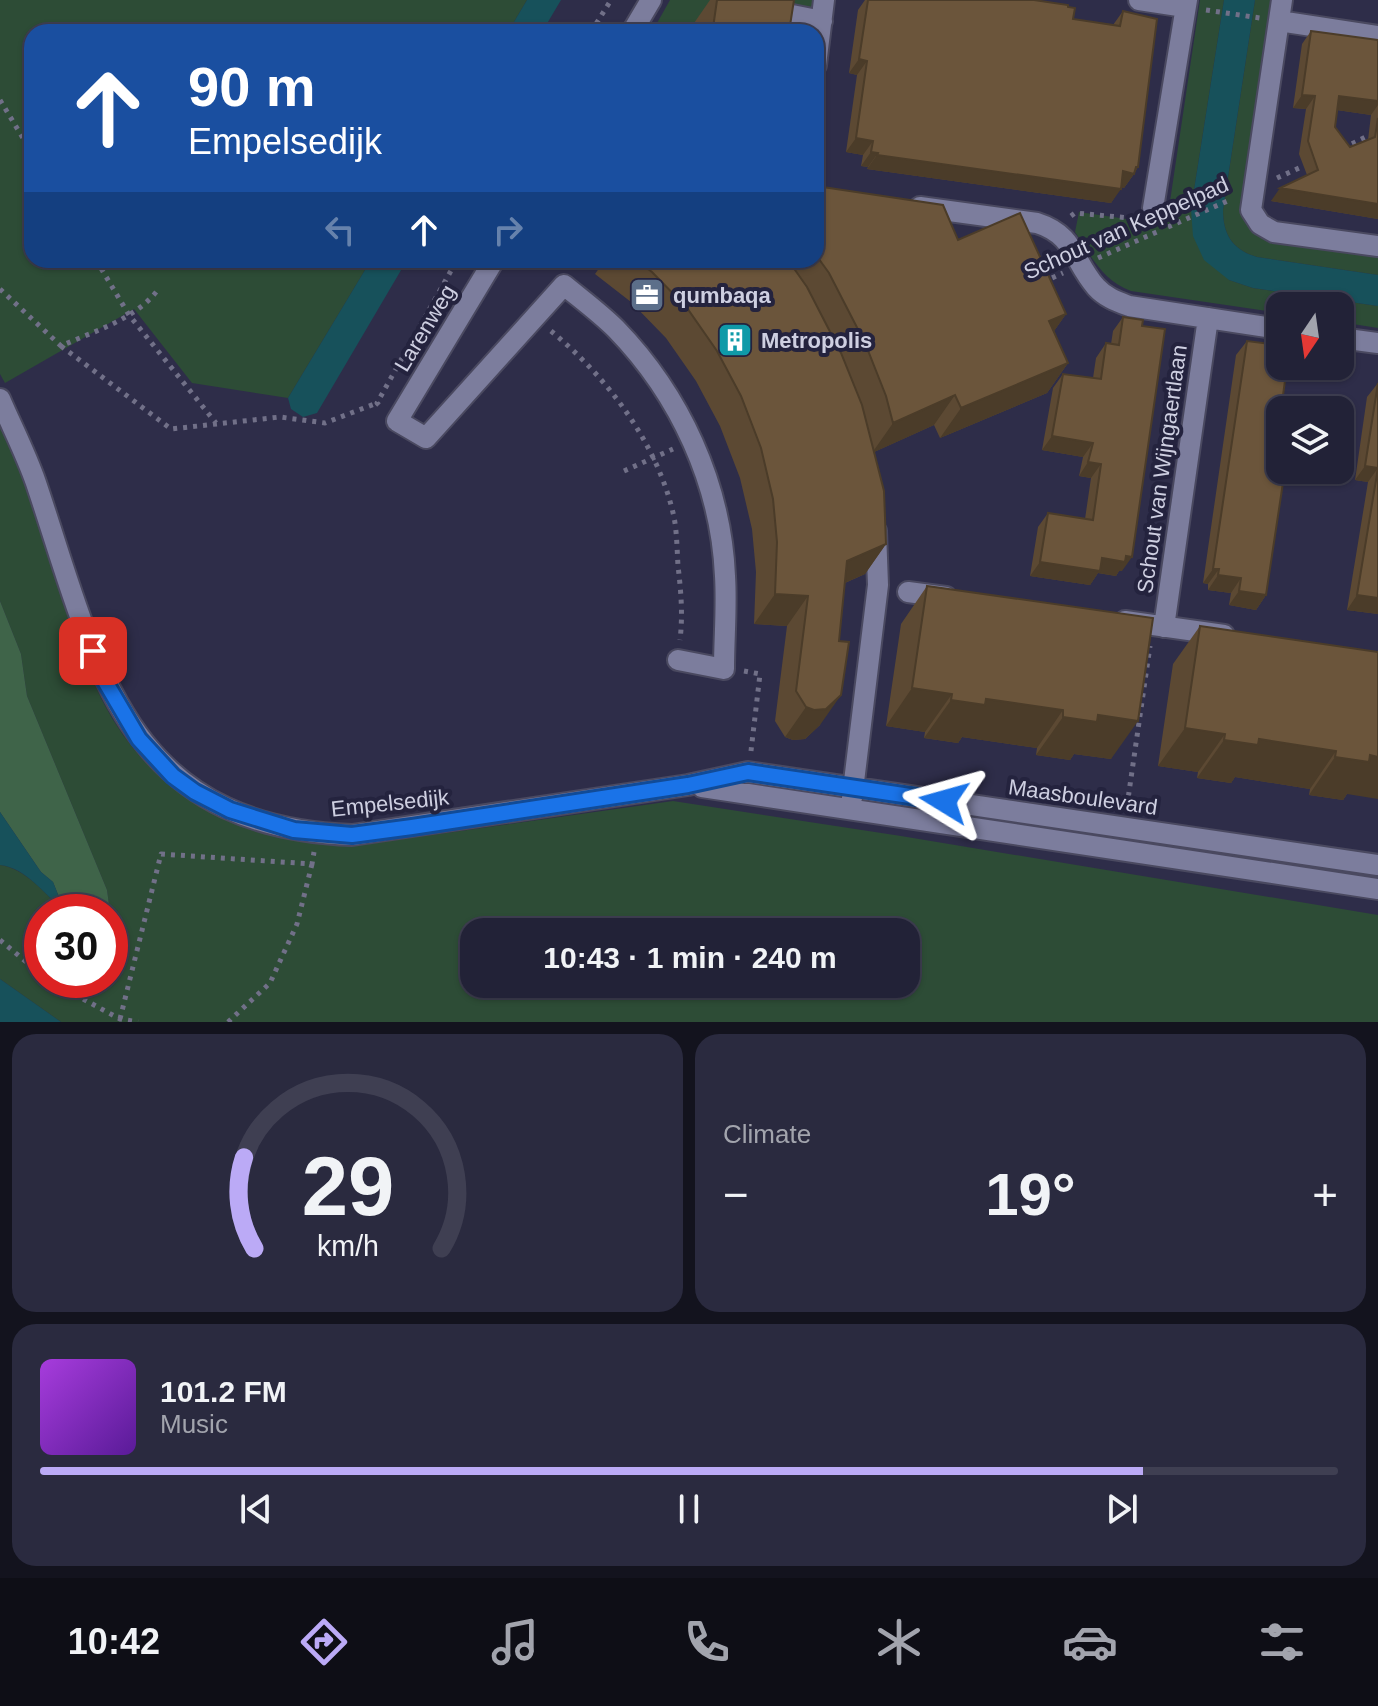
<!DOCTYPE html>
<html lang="en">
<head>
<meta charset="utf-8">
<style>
	:root { --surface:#222237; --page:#2a2a3f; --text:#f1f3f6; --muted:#a2a4ad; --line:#3f3f52; --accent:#bbaaf6 }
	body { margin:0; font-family:Arial,sans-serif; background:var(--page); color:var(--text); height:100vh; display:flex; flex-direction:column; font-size:30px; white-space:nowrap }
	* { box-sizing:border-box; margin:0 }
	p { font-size:26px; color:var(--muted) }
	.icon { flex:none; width:44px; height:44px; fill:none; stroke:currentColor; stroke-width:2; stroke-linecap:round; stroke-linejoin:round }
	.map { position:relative; height:1022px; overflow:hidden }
	.details { display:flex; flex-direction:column; gap:12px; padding:12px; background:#13131e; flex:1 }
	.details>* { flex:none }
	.guide { position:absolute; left:24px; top:24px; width:800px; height:244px; border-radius:24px; box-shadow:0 2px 6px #0004,0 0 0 2px var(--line); background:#1a4fa0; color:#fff; overflow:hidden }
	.needle { width:52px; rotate:193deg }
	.fabs { position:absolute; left:1266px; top:292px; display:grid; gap:16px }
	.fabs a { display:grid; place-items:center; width:88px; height:88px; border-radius:16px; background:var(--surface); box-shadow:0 2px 6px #0004,0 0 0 2px var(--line); font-size:40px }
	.speed { position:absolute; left:24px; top:894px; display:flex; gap:16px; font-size:40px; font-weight:700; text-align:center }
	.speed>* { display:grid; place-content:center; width:104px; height:104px; border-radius:50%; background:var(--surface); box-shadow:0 2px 6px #0004,0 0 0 2px var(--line); line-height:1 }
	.speed .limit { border:12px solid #d22; background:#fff; color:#111 }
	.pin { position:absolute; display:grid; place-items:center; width:68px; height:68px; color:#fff; margin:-34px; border-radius:16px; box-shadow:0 4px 12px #0006 }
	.me { position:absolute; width:88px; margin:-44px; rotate:278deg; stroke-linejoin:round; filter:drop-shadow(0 0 6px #0008) }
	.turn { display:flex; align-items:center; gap:28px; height:168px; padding:0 32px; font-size:36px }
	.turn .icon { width:104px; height:104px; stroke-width:2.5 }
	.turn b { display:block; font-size:56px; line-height:68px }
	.lanes { display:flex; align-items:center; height:76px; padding:0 32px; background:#0003; justify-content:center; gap:40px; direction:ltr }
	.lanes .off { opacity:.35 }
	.big { font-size:60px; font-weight:600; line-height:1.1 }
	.details .tile { flex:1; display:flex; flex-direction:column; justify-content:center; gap:12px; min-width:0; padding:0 28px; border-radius:24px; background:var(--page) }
	.details .dial { align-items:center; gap:0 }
	.dial svg { height:208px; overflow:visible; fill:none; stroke:var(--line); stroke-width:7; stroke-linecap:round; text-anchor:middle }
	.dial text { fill:var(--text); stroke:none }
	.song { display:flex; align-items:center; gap:24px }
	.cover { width:96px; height:96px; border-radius:12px; background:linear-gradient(135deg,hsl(280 70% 55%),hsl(270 70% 35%)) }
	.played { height:8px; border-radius:4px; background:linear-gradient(90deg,var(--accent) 85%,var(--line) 85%) }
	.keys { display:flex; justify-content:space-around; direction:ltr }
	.heat { display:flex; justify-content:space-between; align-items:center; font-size:44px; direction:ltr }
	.details .tiles { flex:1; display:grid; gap:12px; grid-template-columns:1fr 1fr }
	.tile:last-child { grid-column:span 2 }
	.trip { position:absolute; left:460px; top:918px; width:460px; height:80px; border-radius:24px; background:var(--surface); box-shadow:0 2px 6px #0004,0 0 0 2px var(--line); font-weight:600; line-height:80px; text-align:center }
	.tabs { display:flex; height:128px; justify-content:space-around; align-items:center; background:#0e0e16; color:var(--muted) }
	.tabs .icon { width:56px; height:56px }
	.tabs .active { color:var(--accent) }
	.tabs b { font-size:36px; color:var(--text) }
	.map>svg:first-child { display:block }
	.green { fill:#2d4c36; fill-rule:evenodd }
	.forest { fill:#3f6449 }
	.water { fill:#17515b }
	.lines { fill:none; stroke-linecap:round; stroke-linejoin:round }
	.minor-casing { stroke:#4a4960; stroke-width:24 }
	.path { stroke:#717088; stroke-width:5; stroke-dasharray:4 6; stroke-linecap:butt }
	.minor { stroke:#7c7d9d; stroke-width:20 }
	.wall { fill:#5c4933; fill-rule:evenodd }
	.shaded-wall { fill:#4b3c29 }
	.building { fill:#6b553b; stroke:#4b3c29; stroke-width:2 }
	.route-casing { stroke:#114b97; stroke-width:20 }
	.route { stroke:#1a73e8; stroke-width:14 }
	.labels { text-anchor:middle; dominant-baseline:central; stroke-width:8; stroke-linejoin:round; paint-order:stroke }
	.street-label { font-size:22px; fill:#cecfe1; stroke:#24233e }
	.poi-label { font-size:22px; font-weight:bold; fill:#cecfe1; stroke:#24233e; text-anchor:start }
</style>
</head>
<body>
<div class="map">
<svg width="1378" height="1022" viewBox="0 0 1378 1022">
	<rect width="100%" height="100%" fill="#2e2d49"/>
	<path class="green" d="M0,0h527l-19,32h-476v228h339l-83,138 -96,-15 -58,-74 -129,74 -5,-9z
		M670,0h147l-4,32h-161z
		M1200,0h24l-33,209 38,71 24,8 125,18v22l-38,-6v-16h-60v7l-149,-22c-28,-10 -40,-35 -56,-59l4,-20 61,9 22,-4 7,-9z
		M1255,0h19l-31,211c2,14 9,21 21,27l114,17v20l-121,-18c-24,-7 -34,-22 -34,-47z
		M0,421c19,49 38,98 56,148 15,43 25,90 46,131 53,103 147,146 259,145l312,-44 228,35 477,79v107h-1317l-61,-43v-114c25,3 47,30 64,47h-22v68h68v-68l-3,-22 -80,-194 -6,-42 -21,-53zM474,932h432v52h-432z"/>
	<path class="forest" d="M0,601l21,53 6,42 80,194 3,22h-45l-12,-30 -12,-10 -41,-60z"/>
	<path class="water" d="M527,0h34l-19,32h-34z
		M1224,0h31l-32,210c0,25 10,40 34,47l121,18v31l-125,-18 -24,-8 -25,-20 -11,-24 -2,-27z
		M371,260h36l-90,153 -14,4 -12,-8 -3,-11z
		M0,812l41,60 12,10 12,30c-19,-16 -38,-44 -65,-47z
		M0,979l61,43h-61z"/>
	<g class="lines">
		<g class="minor-casing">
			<path id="minor" d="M1139,0l46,7
				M1282,0l-31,210 9,14 14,8 104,14
				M767,10l55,11
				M1279,21l99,15
				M632,32l19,-32
				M816,65l8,-65
				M920,207l117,16c38,12 36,38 59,64 9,10 20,14 33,19l151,23
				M1153,208l34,-208
				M494,260l-97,161 29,17 138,-153c17,14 36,28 52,44 64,66 105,155 109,247 2,31 -1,62 -1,93l-46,-9
				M1340,338l38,5
				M0,399c12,28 26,55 36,84 61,181 85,343 316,352l336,-50 60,-13 630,93
				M908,592l38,5
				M1125,621l99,14
				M1164,627l44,-309
				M702,787l676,102
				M852,798l26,-213 -2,-54"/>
		</g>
		<path class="path" d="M1206,10l54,8
			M591,32l20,-32
			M0,100l32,53
			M1343,148l35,-17
			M1277,178l31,-14
			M1071,216l4,-3 55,5 5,-2
			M1168,227l64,-28
			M1098,258l61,-27
			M96,260l33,55 87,108
			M1043,282l20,-9
			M0,289l61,57c33,-15 73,-26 96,-55
			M551,331c57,47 107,113 123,186 3,16 3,33 4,49 3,25 5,49 2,74
			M61,346l110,83 109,-12 45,6 52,-20
			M379,405l-2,-2 80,-143
			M624,471l49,-22
			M744,671l16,3 -9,77
			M1127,806l23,-160
			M0,940l42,35
			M48,980l72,39 18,3
			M120,1019l41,-165 151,10 2,-12
			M228,1022l42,-39 27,-59 15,-60"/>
		<use href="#minor" class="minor"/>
	</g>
	<path class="wall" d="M710,0h84l-5,32h-98l1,-6z
		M865,0h169l34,7 5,12 40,6 10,-14 15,156 -4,7 -10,14 -3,-1 -10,16 -244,-34 1,-2 -7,-1 2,-11 -17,-3 11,-77 -8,-2 9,-63z
		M1311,31l67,9v179l-107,-18 36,-26 -8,-21 7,-45 -13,-1 9,-64zM1337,110l34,5 -3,25 -18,7 -15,-20z
		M816,186l142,54 108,74 -12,17 14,32 -21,30 -107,45 -6,-13 -60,27 12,92 -21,30 -20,9 -25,142 -15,14 -12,1 -8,-3 -10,-16 12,-95 -33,-2 2,-52 -4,-43 -12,-51 -20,-52 -24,-45 -30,-43 -35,-36 -36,-28 10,-14h211z
		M1123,317l-1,254h-3l-3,5 -18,-3 -8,12 -60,-9 8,-49 10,-14 37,6 6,-41 -12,-2 4,-19 -41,-7 11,-62 10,-14 30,4 3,-20 10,-15 5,1 2,-13z
		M1271,339l1,135 -6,121 -10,15 -27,-5 2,-12 -23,-3v-6l-5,-1 33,-228 11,-14 20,3z
		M1378,383v231l-31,-4 21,-128 -13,-2 12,-83z
		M927,586l226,32 -42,141 -37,-5 -4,6 -34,-5 1,-7 -75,-11 -4,6 -34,-5 1,-6 -39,-6 15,-102z
		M1200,626l178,26 -31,142 -4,6 -34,-5 1,-6 -75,-12 -4,6 -34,-5 1,-6 -40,-6 15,-102z"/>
	<path class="shaded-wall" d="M859,59l8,2 -10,14 -8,-2z
		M1302,95l13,1 -9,13 -13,-1z
		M1339,96l39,5v4l-7,10 -41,-6z
		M856,138l17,3 -10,14 -17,-3z
		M871,152l7,1 -10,14 -7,-1z
		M877,155l244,34 -10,14 -244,-34z
		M1136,167h2l-5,7h1l-10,14 -11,-2 10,-15z
		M1280,188l98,16v15l-107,-18z
		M1066,314l-21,30 4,-23z
		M1068,363l-21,30 -107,45 21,-30z
		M955,395l-21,30 -62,28 21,-30z
		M1052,436l41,7 -10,14 -41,-7z
		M1088,462l13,2 -10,14 -12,-2z
		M1365,466l13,2 -10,14 -13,-2z
		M886,544l-21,30 -39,17 21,-30z
		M1126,556l6,1 -10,14h-3l-3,5 -18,-3 -8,12 -60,-9 10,-14z
		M1213,569h6l-11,15 -5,-1z
		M1218,575l23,3 -10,15 -23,-3z
		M1239,591l27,4 -10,15 -27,-5z
		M775,594l33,2 -21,30 -33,-2z
		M1357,595l21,3v16l-31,-4z
		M912,688l40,6 -27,38 -39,-6z
		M841,695l-21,30 -15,14 -12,1 -8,-3 21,-30z
		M986,699l77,11 -26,38 -75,-11 -4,6 -34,-5 27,-38z
		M1098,715l40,6 -27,38 -37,-5 -4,6 -34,-5 27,-38z
		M1185,728l40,6 -27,38 -40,-6z
		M1259,739l77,12 -26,38 -75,-12 -4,6 -34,-5 27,-38z
		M1370,755l8,2v42l-31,-5 -4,6 -34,-5 26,-38z"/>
	<path class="building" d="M717,0h77l-5,32h-81v-5l5,1z
		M868,0h166l34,5v2l7,1 -2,11 47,7 3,-15 34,8 -19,148h-2l-2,7 -11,-3 -2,18 -244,-34 1,-2 -7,-1 2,-11 -17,-3 11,-77 -8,-2z
		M1311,31l67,9v61l-39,-5 -4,31 15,20 25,-10 3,-19v86l-98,-16 38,-18 -10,-29 7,-45 -13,-1z
		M816,186l127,19 15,35 62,-27 46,101 -17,7 19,42 -107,45 -6,-13 -62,28 -7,-27 -21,-53 -36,-70 -13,-18z
		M636,260h152l19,27 34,66 21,52 22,86 2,53 -39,17 -8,80 10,1 -8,53 -15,14 -12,1 -8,-3 -10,-16 12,-95 -33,-2 2,-52 -4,-43 -12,-51 -20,-52 -24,-45 -30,-43 -35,-36z
		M1123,317l20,3 -1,6 23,3 -33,228 -6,-1 -1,6 -23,-4 -2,13 -60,-9 8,-49 45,7 8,-56 -13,-2 5,-19 -41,-7 11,-62 38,5 5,-36 13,2z
		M1271,339l9,1v26h7l-6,44h-1v8l-8,56 12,2 -18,119 -27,-4 2,-13 -23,-3 1,-6h-6l34,-228 23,3z
		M1378,383v215l-21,-3 21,-127 -13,-2z
		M927,586l226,32 -15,103 -40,-6 -1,7 -34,-5v-7l-77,-11 -1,6 -34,-5 1,-6 -40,-6z
		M1200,626l178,26v105l-8,-2 -1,7 -34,-5 1,-6 -77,-12 -1,6 -34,-5 1,-6 -40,-6z"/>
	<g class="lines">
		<g class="route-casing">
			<path id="route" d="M93,651l9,25 37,63 34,37 22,16 35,18 64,20 58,5 60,-8 276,-42 60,-13 196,29"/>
		</g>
		<use href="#route" class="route"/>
	</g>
	<defs>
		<g id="office-square" transform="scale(1.8)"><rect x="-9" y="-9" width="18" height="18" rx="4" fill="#5c6f8a" stroke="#24233e"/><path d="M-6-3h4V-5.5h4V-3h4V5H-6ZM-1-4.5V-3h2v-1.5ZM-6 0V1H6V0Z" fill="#fff"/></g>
		<g id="building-square" transform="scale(1.8)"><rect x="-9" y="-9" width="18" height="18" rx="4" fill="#0f9aa8" stroke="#24233e"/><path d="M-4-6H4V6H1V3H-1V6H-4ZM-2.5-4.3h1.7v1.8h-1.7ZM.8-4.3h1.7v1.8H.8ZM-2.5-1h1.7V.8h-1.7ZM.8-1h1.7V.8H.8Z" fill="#fff"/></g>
	</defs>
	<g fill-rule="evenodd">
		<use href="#office-square" x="647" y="295"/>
		<use href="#building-square" x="735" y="340"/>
	</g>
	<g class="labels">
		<g class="street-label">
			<text transform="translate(1126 228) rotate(-24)">Schout van Keppelpad</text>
			<text transform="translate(425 328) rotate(-59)">Larenweg</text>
			<text transform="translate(1162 469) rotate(-82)">Schout van Wijngaertlaan</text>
			<text transform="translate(1083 797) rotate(8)">Maasboulevard</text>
			<text transform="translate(390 803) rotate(-6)">Empelsedijk</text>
		</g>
		<g class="poi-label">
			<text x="673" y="295">qumbaqa</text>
			<text x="761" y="340">Metropolis</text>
		</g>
	</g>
</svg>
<div class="fabs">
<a><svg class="needle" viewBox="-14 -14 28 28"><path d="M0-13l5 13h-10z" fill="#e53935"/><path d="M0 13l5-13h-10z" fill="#a2a4ad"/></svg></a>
<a><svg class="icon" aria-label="layers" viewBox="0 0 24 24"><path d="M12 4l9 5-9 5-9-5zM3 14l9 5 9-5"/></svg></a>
</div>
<div class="speed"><div class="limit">30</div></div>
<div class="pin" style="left:93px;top:651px;background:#d93025"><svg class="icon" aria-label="arrive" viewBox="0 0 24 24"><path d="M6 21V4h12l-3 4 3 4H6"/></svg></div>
<svg class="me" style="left:944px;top:801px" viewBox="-20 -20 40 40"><path d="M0-17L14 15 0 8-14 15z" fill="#1a73e8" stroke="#fff" stroke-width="4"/></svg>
<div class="trip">10:43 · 1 min · 240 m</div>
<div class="guide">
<div class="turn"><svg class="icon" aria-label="ahead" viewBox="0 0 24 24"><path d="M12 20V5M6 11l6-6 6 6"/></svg><div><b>90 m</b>Empelsedijk</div></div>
<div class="lanes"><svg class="icon off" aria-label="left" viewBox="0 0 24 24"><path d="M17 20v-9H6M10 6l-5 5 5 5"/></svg><svg class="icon" aria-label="ahead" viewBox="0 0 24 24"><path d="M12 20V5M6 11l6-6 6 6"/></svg><svg class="icon off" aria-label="right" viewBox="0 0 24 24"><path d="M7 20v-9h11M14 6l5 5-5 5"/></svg></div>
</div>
</div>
<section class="details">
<div class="tiles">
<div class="tile dial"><svg viewBox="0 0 100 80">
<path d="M14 69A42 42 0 1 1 86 69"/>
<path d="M14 69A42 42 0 0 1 10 34" stroke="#bbaaf6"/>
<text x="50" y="56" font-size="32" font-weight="700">29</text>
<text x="50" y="72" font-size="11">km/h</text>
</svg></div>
<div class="tile"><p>Climate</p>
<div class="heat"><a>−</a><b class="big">19°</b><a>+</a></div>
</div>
<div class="tile">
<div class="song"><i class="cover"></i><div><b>101.2 FM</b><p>Music</p></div></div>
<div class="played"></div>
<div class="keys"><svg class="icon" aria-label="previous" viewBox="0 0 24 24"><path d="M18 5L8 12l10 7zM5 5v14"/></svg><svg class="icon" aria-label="pause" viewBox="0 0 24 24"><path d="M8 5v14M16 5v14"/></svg><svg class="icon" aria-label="next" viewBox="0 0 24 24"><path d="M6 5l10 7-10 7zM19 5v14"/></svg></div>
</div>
</div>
</section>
<nav class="tabs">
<b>10:42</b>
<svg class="icon active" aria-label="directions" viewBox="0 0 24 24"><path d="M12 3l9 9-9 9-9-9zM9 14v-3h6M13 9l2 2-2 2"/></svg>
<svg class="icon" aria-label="music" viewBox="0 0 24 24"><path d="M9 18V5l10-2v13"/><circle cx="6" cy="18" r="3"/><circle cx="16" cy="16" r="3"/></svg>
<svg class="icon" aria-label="phone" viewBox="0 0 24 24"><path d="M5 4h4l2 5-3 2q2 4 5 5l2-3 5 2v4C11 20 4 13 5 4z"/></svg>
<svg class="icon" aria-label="climate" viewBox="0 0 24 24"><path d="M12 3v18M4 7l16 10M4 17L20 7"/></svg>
<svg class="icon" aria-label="car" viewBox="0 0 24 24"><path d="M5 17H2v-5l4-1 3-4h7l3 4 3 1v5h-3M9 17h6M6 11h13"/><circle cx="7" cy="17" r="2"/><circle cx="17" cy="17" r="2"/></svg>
<svg class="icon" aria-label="filters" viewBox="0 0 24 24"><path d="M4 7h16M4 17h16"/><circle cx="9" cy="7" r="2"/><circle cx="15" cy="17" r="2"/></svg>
</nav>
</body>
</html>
